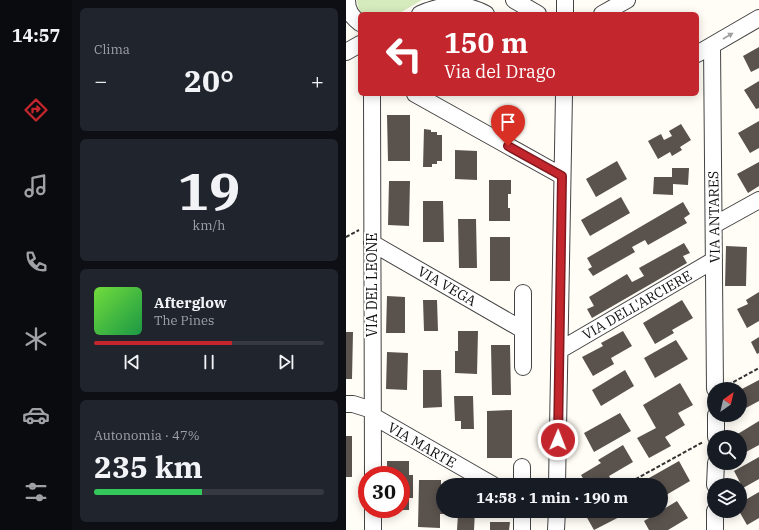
<!DOCTYPE html>
<html lang="it">
<head>
<meta charset="utf-8">
<style>
	:root { --surface:#171b24; --page:#20242c; --text:#f1f3f6; --muted:#9ea1a6; --line:#363941; --accent:#c4262e }
	body { margin:0; font-family:"IBM Plex Serif",serif; background:var(--page); color:var(--text); height:100vh; display:flex; flex-direction:column; font-size:15px; white-space:nowrap }
	* { box-sizing:border-box; margin:0 }
	p { font-size:13px; color:var(--muted) }
	.icon { flex:none; width:22px; height:22px; fill:none; stroke:currentColor; stroke-width:2; stroke-linecap:round; stroke-linejoin:round }
	.map { position:relative; flex:1; overflow:hidden }
	.details { display:flex; flex-direction:column; gap:8px; padding:8px; background:#0d0f14; width:274px }
	.details>* { flex:none }
	.banner { position:absolute; left:12px; top:12px; width:341px; height:84px; border-radius:6px; box-shadow:0 2px 10px #0003; background:#c4262e; color:#fff; overflow:hidden }
	.needle { width:26px; rotate:34deg }
	.buttons { position:absolute; left:361px; top:382px; display:grid; gap:8px }
	.buttons a { display:grid; place-items:center; width:40px; height:40px; border-radius:50%; background:var(--surface); box-shadow:0 2px 10px #0003; font-size:20px }
	.speed { position:absolute; left:12px; top:466px; display:flex; gap:8px; font-size:20px; font-weight:700; text-align:center }
	.speed>* { display:grid; place-content:center; width:52px; height:52px; border-radius:50%; background:var(--surface); box-shadow:0 2px 10px #0003; line-height:1 }
	.speed .limit { border:6px solid #d22; background:#fff; color:#111 }
	.pin { position:absolute; display:grid; place-items:center; width:34px; height:34px; color:#fff; margin:-41px -17px; border-radius:50% 50% 50% 0; rotate:-45deg; box-shadow:0 0 4px #0007 }
	.pin .icon { rotate:45deg }
	.me { position:absolute; width:44px; margin:-22px; rotate:1deg; stroke-linejoin:round; filter:drop-shadow(0 0 3px #0008) }
	.turn { display:flex; align-items:center; gap:14px; height:84px; padding:0 20px; font-size:18px }
	.turn .icon { width:52px; height:52px; stroke-width:2.5 }
	.turn b { display:block; font-size:28px; line-height:34px }
	.big { font-size:30px; font-weight:700; line-height:1.1 }
	.details .card { flex:1; display:flex; flex-direction:column; justify-content:center; gap:6px; min-width:0; padding:0 14px; border-radius:6px; background:var(--page) }
	.details .dial { align-items:center; gap:0 }
	.dial b { font-size:52px; line-height:1 }
	.song { display:flex; align-items:center; gap:12px }
	.cover { width:48px; height:48px; border-radius:6px; background:linear-gradient(135deg,hsl(100 70% 55%),hsl(140 70% 35%)) }
	.played { height:4px; border-radius:2px; background:linear-gradient(90deg,var(--accent) 60%,var(--line) 60%) }
	.keys { display:flex; justify-content:space-around; direction:ltr }
	.heat { display:flex; justify-content:space-between; align-items:center; font-size:22px; direction:ltr }
	.charge { height:6px; border-radius:3px; background:linear-gradient(90deg,#34c759 47%,var(--line) 0) }
	.trip { position:absolute; left:90px; top:478px; width:232px; height:40px; border-radius:20px; background:var(--surface); box-shadow:0 2px 10px #0003; font-weight:700; line-height:40px; text-align:center }
	main { display:flex; flex:1; min-height:0 }
	.dock { display:flex; flex-direction:column; width:72px; justify-content:space-around; align-items:center; background:#090b0e; color:var(--muted) }
	.dock .icon { width:28px; height:28px }
	.dock .on { color:var(--accent) }
	.dock b { font-size:18px; color:var(--text) }
	.map>svg:first-child { display:block }
	.green { fill:#d5ebbd }
	.building { fill:#5a524d }
	.lines { fill:none; stroke-linecap:round; stroke-linejoin:round }
	.minor-casing { stroke:#444; stroke-width:18 }
	.path { stroke:#333; stroke-width:2; stroke-dasharray:4 2; stroke-linecap:butt }
	.minor { stroke:#fff; stroke-width:16 }
	.oneway { fill:#a0a0a0 }
	.route-casing { stroke:#7f191e; stroke-width:10 }
	.route { stroke:#c4262e; stroke-width:7 }
	.labels { text-anchor:middle; dominant-baseline:central; stroke-width:4; stroke-linejoin:round; paint-order:stroke }
	.street-label { font-size:14px; fill:#111; stroke:#fff }
</style>
</head>
<body>
<main>
<nav class="dock">
<b>14:57</b>
<svg class="icon on" aria-label="directions" viewBox="0 0 24 24"><path d="M12 3l9 9-9 9-9-9zM9 14v-3h6M13 9l2 2-2 2"/></svg>
<svg class="icon" aria-label="music" viewBox="0 0 24 24"><path d="M9 18V5l10-2v13"/><circle cx="6" cy="18" r="3"/><circle cx="16" cy="16" r="3"/></svg>
<svg class="icon" aria-label="phone" viewBox="0 0 24 24"><path d="M5 4h4l2 5-3 2q2 4 5 5l2-3 5 2v4C11 20 4 13 5 4z"/></svg>
<svg class="icon" aria-label="climate" viewBox="0 0 24 24"><path d="M12 3v18M4 7l16 10M4 17L20 7"/></svg>
<svg class="icon" aria-label="car" viewBox="0 0 24 24"><path d="M5 17H2v-5l4-1 3-4h7l3 4 3 1v5h-3M9 17h6M6 11h13"/><circle cx="7" cy="17" r="2"/><circle cx="17" cy="17" r="2"/></svg>
<svg class="icon" aria-label="filters" viewBox="0 0 24 24"><path d="M4 7h16M4 17h16"/><circle cx="9" cy="7" r="2"/><circle cx="15" cy="17" r="2"/></svg>
</nav>
<section class="details">
<div class="card"><p>Clima</p>
<div class="heat"><a>−</a><b class="big">20°</b><a>+</a></div>
</div>
<div class="card dial"><b>19</b><p>km/h</p></div>
<div class="card">
<div class="song"><i class="cover"></i><div><b>Afterglow</b><p>The Pines</p></div></div>
<div class="played"></div>
<div class="keys"><svg class="icon" aria-label="previous" viewBox="0 0 24 24"><path d="M18 5L8 12l10 7zM5 5v14"/></svg><svg class="icon" aria-label="pause" viewBox="0 0 24 24"><path d="M8 5v14M16 5v14"/></svg><svg class="icon" aria-label="next" viewBox="0 0 24 24"><path d="M6 5l10 7-10 7zM19 5v14"/></svg></div>
</div>
<div class="card"><p>Autonomia · 47%</p><b class="big">235 km</b><div class="charge"></div></div>
</section>
<div class="map">
<svg width="413" height="530" viewBox="0 0 413 530">
	<rect width="100%" height="100%" fill="#fffdf5"/>
	<path class="green" d="M11,0h65l-24,14h-36l-4,-6z"/>
	<path class="building" d="M413,47v21l-8,4 -8,-16z
		M413,81v27l-3,1 -12,-19z
		M41,115h23v46h-22z
		M413,121v27l-9,5 -12,-20z
		M335,124l10,16 -11,7 2,3 -10,6 -2,-4 -12,7 -10,-18 13,-7 3,6 8,-4 -3,-5z
		M78,129l7,1v2h6v3h5v26h-5v3h-5v3h-9z
		M109,150l22,1v29l-22,-1z
		M271,161l10,18 -31,18 -10,-18z
		M413,162v24l-11,7 -11,-19z
		M326,168h17l-1,17 -15,-1v11l-20,-1 1,-17h18z
		M143,180h22v14h-3v14h2v13h-21z
		M43,181h21l-1,45 -21,-1z
		M275,197l9,16 -40,23 -9,-16z
		M77,201h20l1,41h-21z
		M337,202l7,12 -6,4 3,5 -39,22 -3,-5 -13,7 3,5 -42,24 -5,-7 4,-2 -5,-9z
		M112,219h18l1,49h-18z
		M144,237h20v44h-20z
		M338,243l6,10 -7,3 4,7 -95,55 -5,-9 7,-3 -5,-9 38,-23 5,8 12,-6 -5,-8z
		M380,246l21,1 -1,39h-21z
		M413,292v29l-12,7 -10,-19 11,-5 -2,-4z
		M41,296l18,1v36h-19z
		M77,300h14l1,31h-14z
		M336,300l11,18 -21,12 2,3 -19,11 -12,-21z
		M112,331h20l-1,43 -22,-1v-22h3z
		M277,331l9,15 -21,12 3,6 -21,12 -11,-19 21,-11 -2,-3z
		M0,332h7l-1,47h-6z
		M413,337v16l-2,1 -6,-12z
		M330,340l12,19 -33,19 -11,-20z
		M145,345h19l1,50h-19z
		M41,352l21,1 -1,37 -21,-1z
		M77,370h18l1,37 -19,1z
		M279,370l9,16 -33,20 -9,-16z
		M413,380v21l-15,8 -4,-7v-12z
		M334,383l13,22 -15,8 7,12 -20,12 6,9 -22,12 -12,-20 19,-10 -13,-23z
		M108,396h19l1,33h-13v-8h-6z
		M166,410v48h-25v-47z
		M274,413l11,18 -37,21 -10,-19z
		M413,421v24l-13,7 -6,-10v-5h-3l-1,-2z
		M0,436h6v41h-6z
		M277,445l10,17 -24,14 3,5 -6,4h-19l-6,-10 20,-12 -3,-3z
		M413,457v22l-16,9 -9,-17z
		M41,461h22v14h4v23h-4v12h-8v-35h-14z
		M333,461l11,20 -29,17v-13h-17l-2,-3z
		M73,480h22v15l2,1 1,18h-4v14l-22,-1z
		M413,492v26l-12,7 -8,-14h1v-8z
		M331,501l11,17 -20,12h-19l-5,-9z
		M117,511h12l-1,19h-17l1,-16h4z
		M249,511h36l-37,19 -8,-14z
		M144,522h20l-1,8h-19z"/>
	<g class="lines">
		<g class="minor-casing">
			<path id="minor" d="M1,0c0,11 5,17 13,23
				M168,0l24,14
				M219,0v14
				M74,14c23,-10 44,-12 66,0
				M256,14l25,-14
				M366,46l3,343
				M0,52l14,-8
				M351,54l62,-36
				M26,94l1,381
				M69,94l147,82
				M368,225l45,-25
				M26,243l151,87
				M177,293v74
				M214,350l154,-90
				M0,404h7l19,6
				M370,415v22
				M27,416l120,69
				M176,485v-18
				M211,485l7,-391
				M369,485l1,-22
				M27,509v21
				M176,530v-19
				M210,530l1,-19
				M369,530v-19"/>
		</g>
		<path class="path" d="M0,237l13,-7
			M382,385l31,-17
			M279,485l78,-43
			M224,516l9,-5"/>
		<use href="#minor" class="minor"/>
	</g>
	<defs><path id="oneway-solid" d="M-6-.8H1V-3.2L6.5 0L1 3.2V.8H-6Z"/></defs>
	<use class="oneway" href="#oneway-solid" transform="translate(382 36) rotate(-30)"/>
	<g class="lines">
		<g class="route-casing">
			<path id="route" d="M162,146l54,30 -4,264"/>
		</g>
		<use href="#route" class="route"/>
	</g>
	<g class="labels">
		<g class="street-label">
			<text transform="translate(368 217) rotate(-91)">VIA ANTARES</text>
			<text transform="translate(26 285) rotate(-90)">VIA DEL LEONE</text>
			<text transform="translate(101 286) rotate(30)">VIA VEGA</text>
			<text transform="translate(291 305) rotate(-30)">VIA DELL'ARCIERE</text>
			<text transform="translate(76 445) rotate(30)">VIA MARTE</text>
		</g>
	</g>
</svg>
<div class="buttons">
<a><svg class="needle" viewBox="-14 -14 28 28"><path d="M0-13l5 13h-10z" fill="#e53935"/><path d="M0 13l5-13h-10z" fill="#9ea1a6"/></svg></a>
<a><svg class="icon" aria-label="search" viewBox="0 0 24 24"><circle cx="10" cy="10" r="6"/><path d="M15 15l6 6"/></svg></a>
<a><svg class="icon" aria-label="layers" viewBox="0 0 24 24"><path d="M12 4l9 5-9 5-9-5zM3 14l9 5 9-5"/></svg></a>
</div>
<div class="speed"><div class="limit">30</div></div>
<div class="pin" style="left:162px;top:146px;background:#d93025"><svg class="icon" aria-label="arrive" viewBox="0 0 24 24"><path d="M6 21V4h12l-3 4 3 4H6"/></svg></div>
<svg class="me" style="left:212px;top:440px" viewBox="-20 -20 40 40"><circle r="17" fill="#c4262e" stroke="#fff" stroke-width="3"/><path d="M0-11L8 9 0 5-8 9z" fill="#fff"/></svg>
<div class="trip">14:58 · 1 min · 190 m</div>
<div class="banner">
<div class="turn"><svg class="icon" aria-label="left" viewBox="0 0 24 24"><path d="M17 20v-9H6M10 6l-5 5 5 5"/></svg><div><b>150 m</b>Via del Drago</div></div>
</div>
</div>
</main>
</body>
</html>
